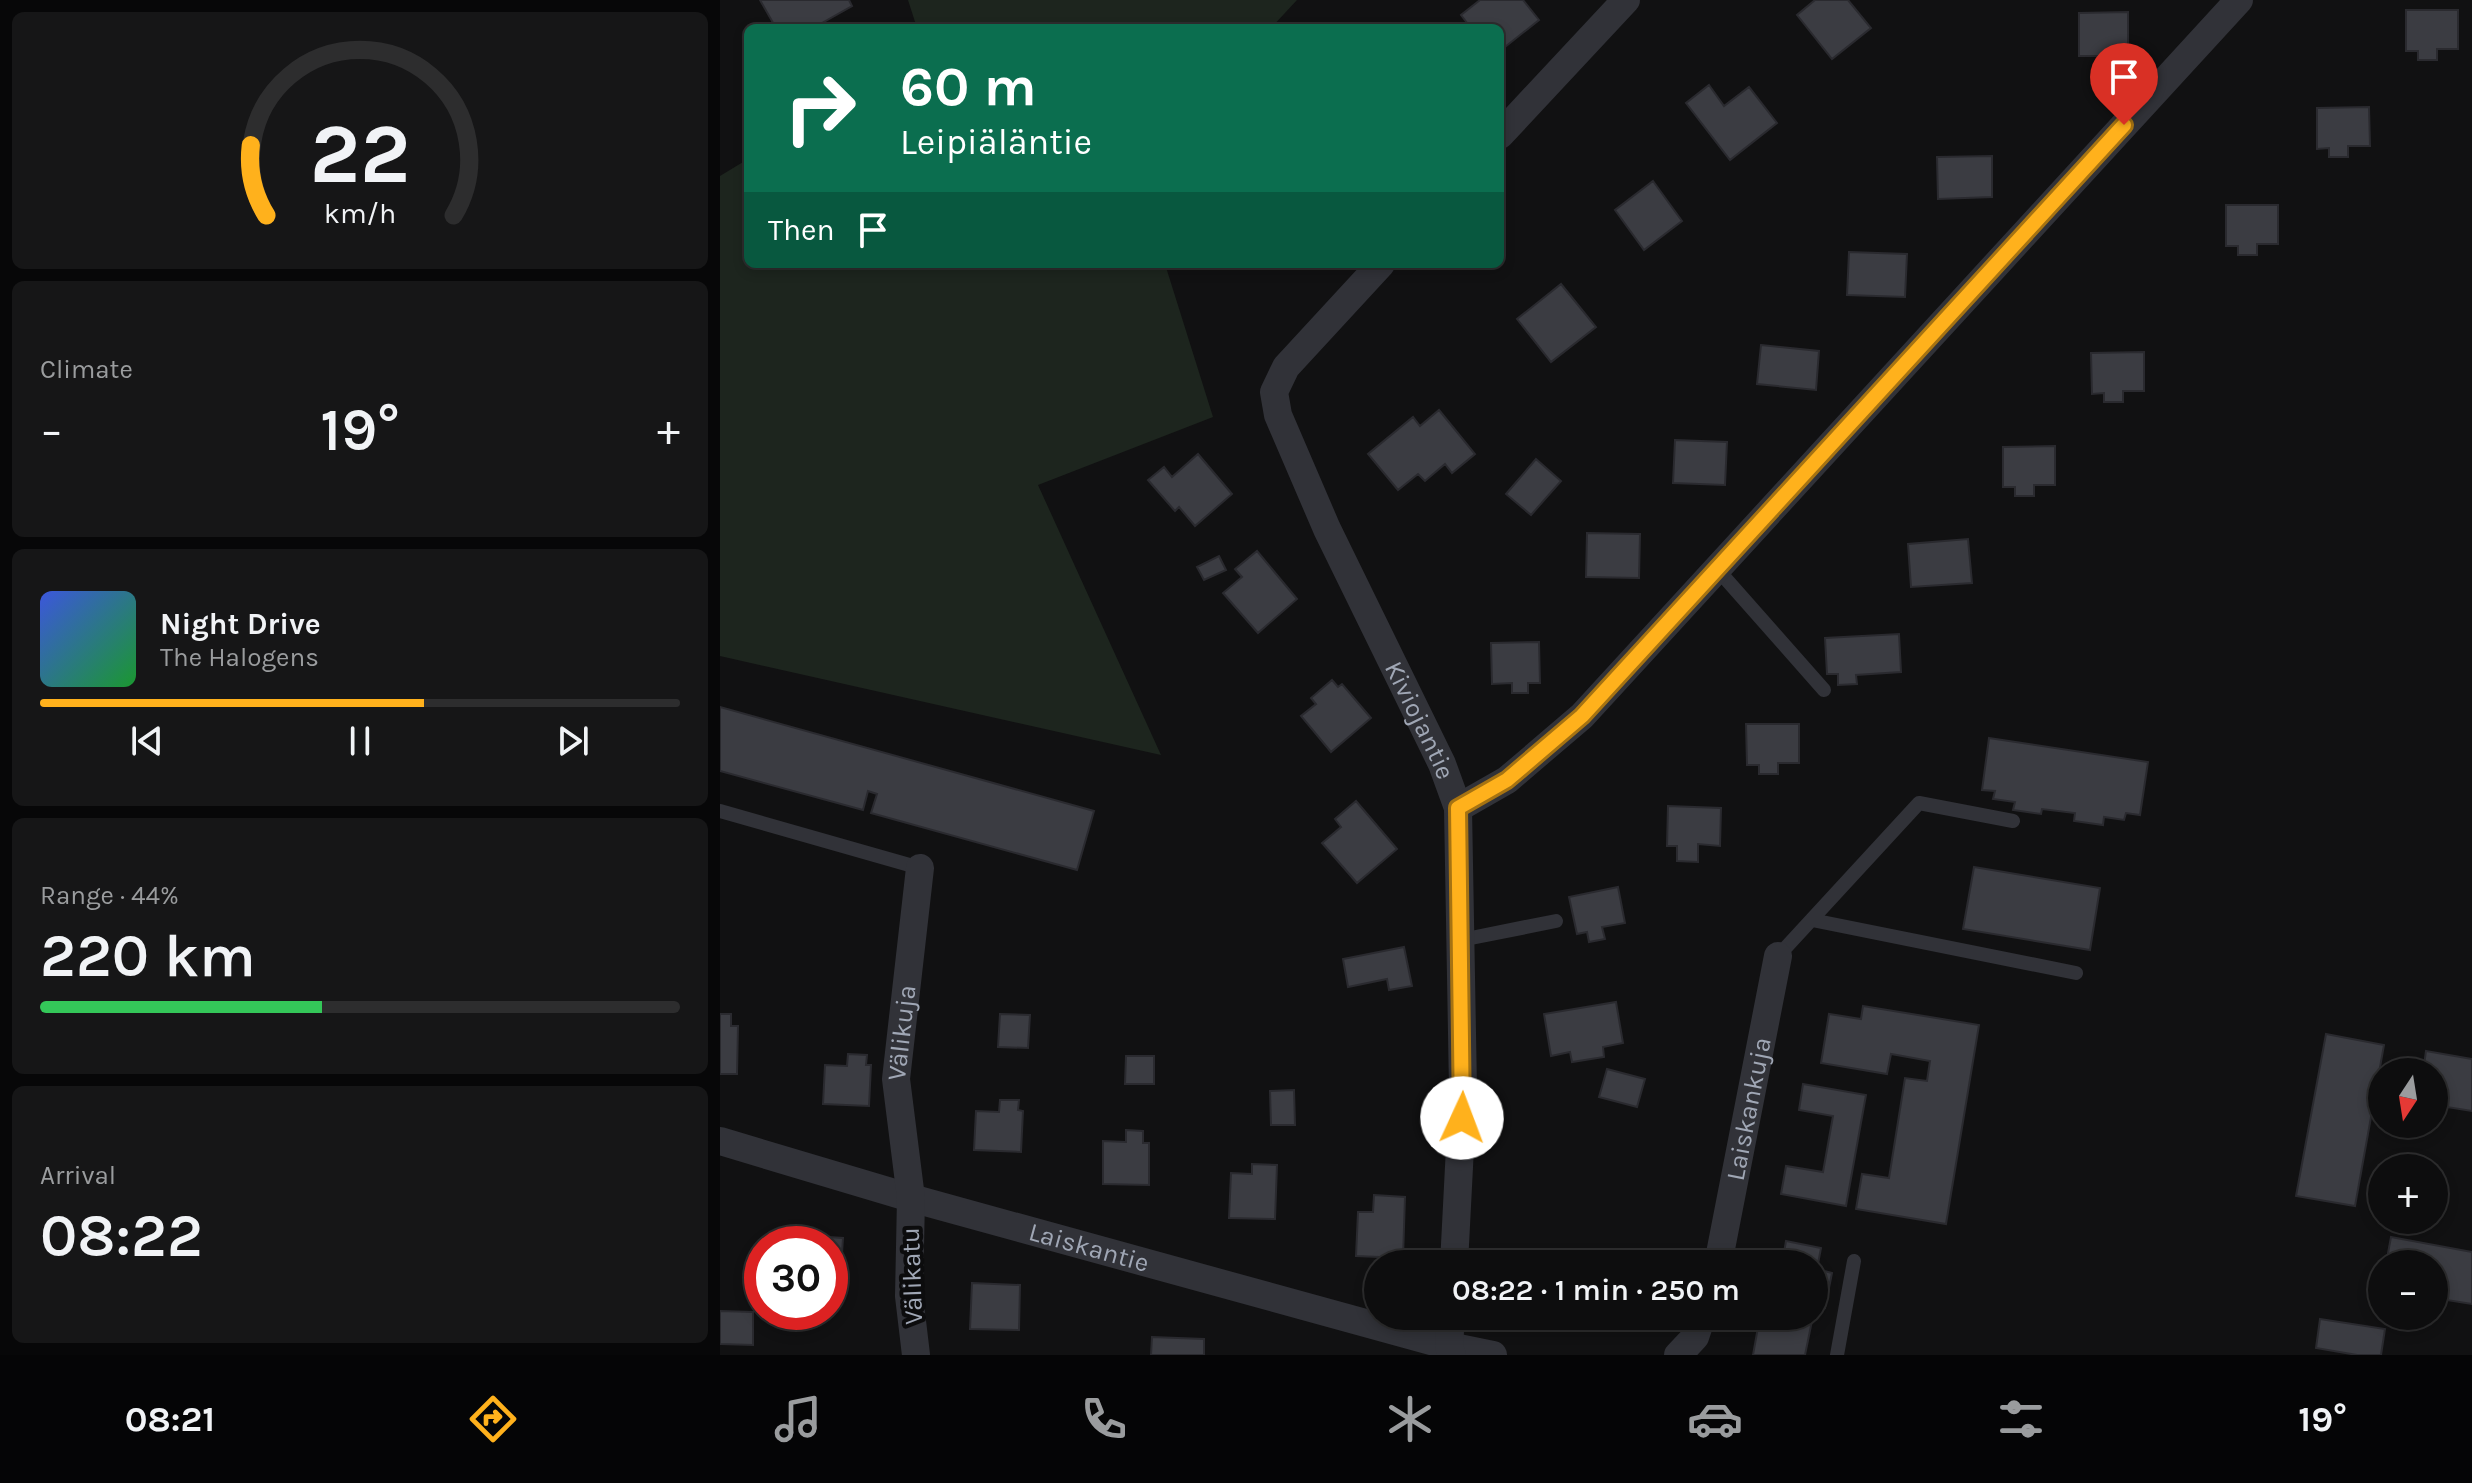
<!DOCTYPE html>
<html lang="en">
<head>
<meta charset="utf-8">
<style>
	:root { --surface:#0d0d0e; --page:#161617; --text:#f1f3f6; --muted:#9a9c9e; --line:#2d2d2e; --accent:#ffb11c }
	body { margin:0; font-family:Karla,sans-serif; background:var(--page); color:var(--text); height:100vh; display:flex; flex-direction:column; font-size:30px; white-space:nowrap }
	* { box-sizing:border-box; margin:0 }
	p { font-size:26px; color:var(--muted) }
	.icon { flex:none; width:44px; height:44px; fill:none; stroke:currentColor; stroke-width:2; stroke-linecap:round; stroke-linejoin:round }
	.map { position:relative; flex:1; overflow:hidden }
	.sheet { display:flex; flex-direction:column; gap:12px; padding:12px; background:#070708; width:720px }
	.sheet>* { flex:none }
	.banner { position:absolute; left:24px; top:24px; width:760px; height:244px; border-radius:12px; box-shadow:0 4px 12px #0003,0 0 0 2px var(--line); background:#0b6e4f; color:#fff; overflow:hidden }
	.needle { width:52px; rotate:192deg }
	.buttons { position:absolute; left:1648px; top:1058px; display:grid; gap:16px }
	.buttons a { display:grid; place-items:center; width:80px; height:80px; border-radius:50%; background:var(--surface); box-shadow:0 4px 12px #0003,0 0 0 2px var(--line); font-size:40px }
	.speed { position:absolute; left:24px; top:1226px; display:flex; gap:16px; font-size:40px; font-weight:700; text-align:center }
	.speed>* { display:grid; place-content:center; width:104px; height:104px; border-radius:50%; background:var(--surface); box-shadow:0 4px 12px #0003,0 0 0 2px var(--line); line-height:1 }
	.speed .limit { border:12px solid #d22; background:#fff; color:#111 }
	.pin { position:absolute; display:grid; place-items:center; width:68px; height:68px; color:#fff; margin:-82px -34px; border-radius:50% 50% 50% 0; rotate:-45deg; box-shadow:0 0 8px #0007 }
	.pin .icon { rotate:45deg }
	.me { position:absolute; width:88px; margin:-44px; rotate:2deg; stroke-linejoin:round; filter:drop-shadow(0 0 6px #0008) }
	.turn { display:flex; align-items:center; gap:28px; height:168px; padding:0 24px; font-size:36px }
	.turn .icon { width:104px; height:104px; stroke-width:2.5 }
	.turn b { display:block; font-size:56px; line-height:68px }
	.then { display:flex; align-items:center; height:76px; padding:0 24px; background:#0003; gap:16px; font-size:30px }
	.big { font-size:60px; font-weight:600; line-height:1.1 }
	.sheet .widget { flex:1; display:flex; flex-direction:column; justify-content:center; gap:12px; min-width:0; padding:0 28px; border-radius:12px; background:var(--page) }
	.sheet .dial { align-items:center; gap:0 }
	.dial svg { height:208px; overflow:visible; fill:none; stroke:var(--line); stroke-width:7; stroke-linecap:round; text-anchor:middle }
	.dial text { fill:var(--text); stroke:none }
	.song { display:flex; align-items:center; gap:24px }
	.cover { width:96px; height:96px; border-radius:12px; background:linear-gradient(135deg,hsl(230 70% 55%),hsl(130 70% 35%)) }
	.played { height:8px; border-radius:4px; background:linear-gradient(90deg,var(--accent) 60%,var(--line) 60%) }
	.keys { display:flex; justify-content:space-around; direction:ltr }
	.heat { display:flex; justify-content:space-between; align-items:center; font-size:44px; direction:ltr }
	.charge { height:12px; border-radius:6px; background:linear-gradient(90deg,#34c759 44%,var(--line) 0) }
	.trip { position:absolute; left:644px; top:1250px; width:464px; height:80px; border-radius:40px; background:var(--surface); box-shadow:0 4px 12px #0003,0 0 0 2px var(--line); font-weight:600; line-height:80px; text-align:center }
	.tabs { display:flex; height:128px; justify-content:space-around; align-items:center; background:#050506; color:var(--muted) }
	.tabs .icon { width:56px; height:56px }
	.tabs .selected { color:var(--accent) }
	.tabs b { font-size:36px; color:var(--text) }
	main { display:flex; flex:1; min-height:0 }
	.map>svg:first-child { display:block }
	.green { fill:#1d251e }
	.building { fill:#3b3c42; stroke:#2a2a2f; stroke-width:2 }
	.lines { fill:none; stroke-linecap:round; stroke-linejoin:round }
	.service { stroke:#313238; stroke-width:14 }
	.minor { stroke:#313238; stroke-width:28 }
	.route-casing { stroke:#a67312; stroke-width:20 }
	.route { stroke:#ffb11c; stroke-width:14 }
	.labels { text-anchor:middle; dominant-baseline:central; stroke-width:8; stroke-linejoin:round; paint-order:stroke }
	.street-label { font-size:26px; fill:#a0a7b5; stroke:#0c0c0d }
</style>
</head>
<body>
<main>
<section class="sheet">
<div class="widget dial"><svg viewBox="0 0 100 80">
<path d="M14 69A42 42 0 1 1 86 69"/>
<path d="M14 69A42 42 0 0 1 8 42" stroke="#ffb11c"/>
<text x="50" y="56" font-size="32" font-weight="700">22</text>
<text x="50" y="72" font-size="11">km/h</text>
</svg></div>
<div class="widget"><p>Climate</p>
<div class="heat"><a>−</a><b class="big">19°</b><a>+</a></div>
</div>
<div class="widget">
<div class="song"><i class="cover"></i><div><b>Night Drive</b><p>The Halogens</p></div></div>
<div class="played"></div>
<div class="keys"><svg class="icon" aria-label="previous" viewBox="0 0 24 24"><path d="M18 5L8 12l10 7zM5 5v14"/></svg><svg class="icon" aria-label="pause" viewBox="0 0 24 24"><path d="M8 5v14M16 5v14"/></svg><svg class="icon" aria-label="next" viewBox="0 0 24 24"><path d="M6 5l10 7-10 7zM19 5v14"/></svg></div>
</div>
<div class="widget"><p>Range · 44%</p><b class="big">220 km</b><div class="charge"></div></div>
<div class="widget"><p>Arrival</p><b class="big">08:22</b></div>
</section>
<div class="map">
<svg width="1752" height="1355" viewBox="0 0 1752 1355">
	<rect width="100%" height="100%" fill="#111112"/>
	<path class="green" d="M188,0h389l-26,28h-354z
		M28,159v105h417l48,153 -175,68 123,270 -441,-99v-480z"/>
	<path class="building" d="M40,0h89l3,6 -39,22h-37z
		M760,0h43l16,20 -39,31v-23h-29l-10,-13z
		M1095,0h33l23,28 -39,31 -35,-44z
		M1686,10h52v39h-21v11h-19v-9h-12z
		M1408,12v44h-49v-43z
		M989,85l15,21 25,-19 28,36 -47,37 -44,-57z
		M1649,107l1,39h-22v11h-19v-9l-12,1v-41z
		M1272,156v41l-54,2 -1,-42z
		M933,181l29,40 -38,29 -29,-40z
		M1506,205h52v39h-21v11h-19v-9h-12z
		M1129,252l58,2 -2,43 -58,-2z
		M841,284l35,43 -45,35 -34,-43z
		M1041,345l58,6 -3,39 -59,-6z
		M1424,352v39h-21v11h-19v-9l-12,1 -1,-41z
		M719,410l36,44 -23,19 -7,-9 -20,17 -7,-7 -20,16 -30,-36 45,-37 7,9z
		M955,440l52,2 -2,43 -52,-2z
		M1335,446v39h-21v11h-19v-9h-12v-40z
		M478,454l34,40 -37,32 -16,-19 -4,4 -27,-31 16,-13 8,10z
		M816,459l25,22 -30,34 -25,-21z
		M867,533l53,1 -1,44 -53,-1z
		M1248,539l4,44 -61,4 -3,-43z
		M537,551l40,48 -39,34 -35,-40 19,-16 -7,-8z
		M499,556l7,14 -22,10 -7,-13z
		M1179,634l2,38 -45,3 1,9 -19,1v-11h-11l-2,-36z
		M819,642l1,41h-12v10h-16v-10l-20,1 -1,-41z
		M612,680l6,7 4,-3 29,34 -40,34 -30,-36 15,-12 -5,-6z
		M0,707l374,104 -17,59 -206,-57 6,-19 -9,-3 -5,19 -143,-39z
		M1026,724h53v39h-21v11h-19v-9h-12z
		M1269,738l159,24 -8,53 -14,-2 -2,7 -20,-3 -1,8 -29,-4 1,-8 -33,-4 -1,5 -28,-4 2,-8 -22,-3 2,-8 -13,-1z
		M636,801l41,48 -40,34 -35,-40 19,-16 -6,-8z
		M948,806l53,2 -1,38 -22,-2v18l-21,-1v-15h-10z
		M1254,867l126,21 -10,62 -127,-21z
		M898,887l7,36 -23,4 3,12 -16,3 -2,-10 -10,2 -8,-37z
		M684,947l8,39 -23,4 -2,-11 -39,8 -5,-28z
		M896,1002l7,41 -20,4 1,10 -32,5 -2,-10 -19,4 -7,-42z
		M1143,1006l116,19 -33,199 -90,-15 6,-35 27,4 16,-100 22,3 3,-20 -39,-7 -4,20 -66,-11 8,-49 32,5z
		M0,1014h11v12h7l-1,48h-17z
		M280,1014l30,1 -2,33 -30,-1z
		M1606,1034l58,11 -29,161 -59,-10z
		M1706,1051l46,8v52l-38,-6v-33h-11z
		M128,1054l19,1 -1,10h5l-2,41 -46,-2 2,-39 22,1z
		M406,1056h28v28h-29z
		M887,1069l38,10 -8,28 -38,-10z
		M1083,1084l63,11 -20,111 -65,-12 5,-28 37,6 10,-56 -34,-6z
		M574,1090l1,35h-24l-1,-34z
		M280,1100h19l-1,10 5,1 -2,41 -47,-2 2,-39 23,1z
		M406,1130l17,1v12h6v42l-46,-1v-43l23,1z
		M532,1164l25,1 -2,54 -46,-1 2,-45 21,1z
		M654,1195l31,2 -2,61 -47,-2 2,-44h15z
		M76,1235l47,3 -3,45h-10v-39h-34z
		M1671,1237l81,15v52l-38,-6v-34h-48z
		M1066,1241l35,7 -4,21 15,4 -7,35 -11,-2v2v-44h-32z
		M252,1283l48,2 -1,45 -49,-1z
		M0,1311l33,1v33l-33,-1z
		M1040,1316h53l-8,39h-52z
		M1600,1319l65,10 -4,26h-24l-41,-7z
		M432,1337l52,2v16h-53z"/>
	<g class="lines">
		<path class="service" d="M998,570l106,120
			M0,811l200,57
			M1092,920l264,53
			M741,940l95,-19
			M1058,956l141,-153 94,18
			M1117,1355l17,-94"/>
		<g class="minor">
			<path d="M780,135l126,-135"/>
			<path id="s1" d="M661,264l-95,103 -12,25 4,23 49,114 115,235 16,44 5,281 -9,175"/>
			<path d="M738,808l49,-28 75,-64 657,-716"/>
			<path id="s2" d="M0,1141l191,57 538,148 44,9"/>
			<path id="s3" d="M998,1264l60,-308"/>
			<path d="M731,1316l-2,30 3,9"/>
			<path id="s4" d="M196,1355l-7,-59 2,-98 -15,-119 24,-211"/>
			<path d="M958,1355l17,-18 7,-21"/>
		</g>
	</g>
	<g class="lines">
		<g class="route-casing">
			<path id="route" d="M742,1118l-4,-310 49,-28 75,-64 542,-591"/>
		</g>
		<use href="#route" class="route"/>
	</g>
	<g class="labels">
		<g class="street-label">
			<text stroke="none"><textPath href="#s1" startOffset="528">Kiviojantie</textPath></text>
			<text stroke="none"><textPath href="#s4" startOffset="324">Välikuja</textPath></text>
			<text stroke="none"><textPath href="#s3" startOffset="158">Laiskankuja</textPath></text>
			<text stroke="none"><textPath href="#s2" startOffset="384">Laiskantie</textPath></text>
			<text transform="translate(192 1276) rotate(-92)">Välikatu</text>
		</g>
	</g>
</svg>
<div class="buttons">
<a><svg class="needle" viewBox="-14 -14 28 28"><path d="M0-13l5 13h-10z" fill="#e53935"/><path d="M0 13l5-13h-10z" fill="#9a9c9e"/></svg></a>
<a>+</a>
<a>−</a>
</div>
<div class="speed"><div class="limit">30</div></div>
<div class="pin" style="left:1404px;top:125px;background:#d93025"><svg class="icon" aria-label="arrive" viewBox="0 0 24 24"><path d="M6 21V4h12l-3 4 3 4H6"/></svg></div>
<svg class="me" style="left:742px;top:1118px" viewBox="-20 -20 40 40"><circle r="19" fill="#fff"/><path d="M0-13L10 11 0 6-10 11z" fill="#ffb11c"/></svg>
<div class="trip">08:22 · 1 min · 250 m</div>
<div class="banner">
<div class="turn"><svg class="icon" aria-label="right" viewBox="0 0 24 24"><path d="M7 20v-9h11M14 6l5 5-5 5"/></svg><div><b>60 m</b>Leipiäläntie</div></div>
<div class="then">Then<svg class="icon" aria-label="arrive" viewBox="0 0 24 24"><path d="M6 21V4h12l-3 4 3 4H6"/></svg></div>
</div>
</div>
</main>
<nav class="tabs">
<b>08:21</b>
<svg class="icon selected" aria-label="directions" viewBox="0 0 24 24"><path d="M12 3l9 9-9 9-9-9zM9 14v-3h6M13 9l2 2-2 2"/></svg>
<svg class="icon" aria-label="music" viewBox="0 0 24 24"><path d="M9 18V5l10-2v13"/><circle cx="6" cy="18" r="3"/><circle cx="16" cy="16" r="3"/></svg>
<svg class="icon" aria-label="phone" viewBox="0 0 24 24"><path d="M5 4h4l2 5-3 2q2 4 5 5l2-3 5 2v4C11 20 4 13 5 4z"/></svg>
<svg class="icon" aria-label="climate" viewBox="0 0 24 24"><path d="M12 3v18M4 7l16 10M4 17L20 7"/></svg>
<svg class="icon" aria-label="car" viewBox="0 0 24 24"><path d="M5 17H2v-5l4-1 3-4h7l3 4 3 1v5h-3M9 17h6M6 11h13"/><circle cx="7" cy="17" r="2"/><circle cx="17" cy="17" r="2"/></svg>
<svg class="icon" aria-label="filters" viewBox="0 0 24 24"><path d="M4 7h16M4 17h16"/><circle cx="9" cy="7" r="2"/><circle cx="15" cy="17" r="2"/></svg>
<b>19°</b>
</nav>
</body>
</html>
